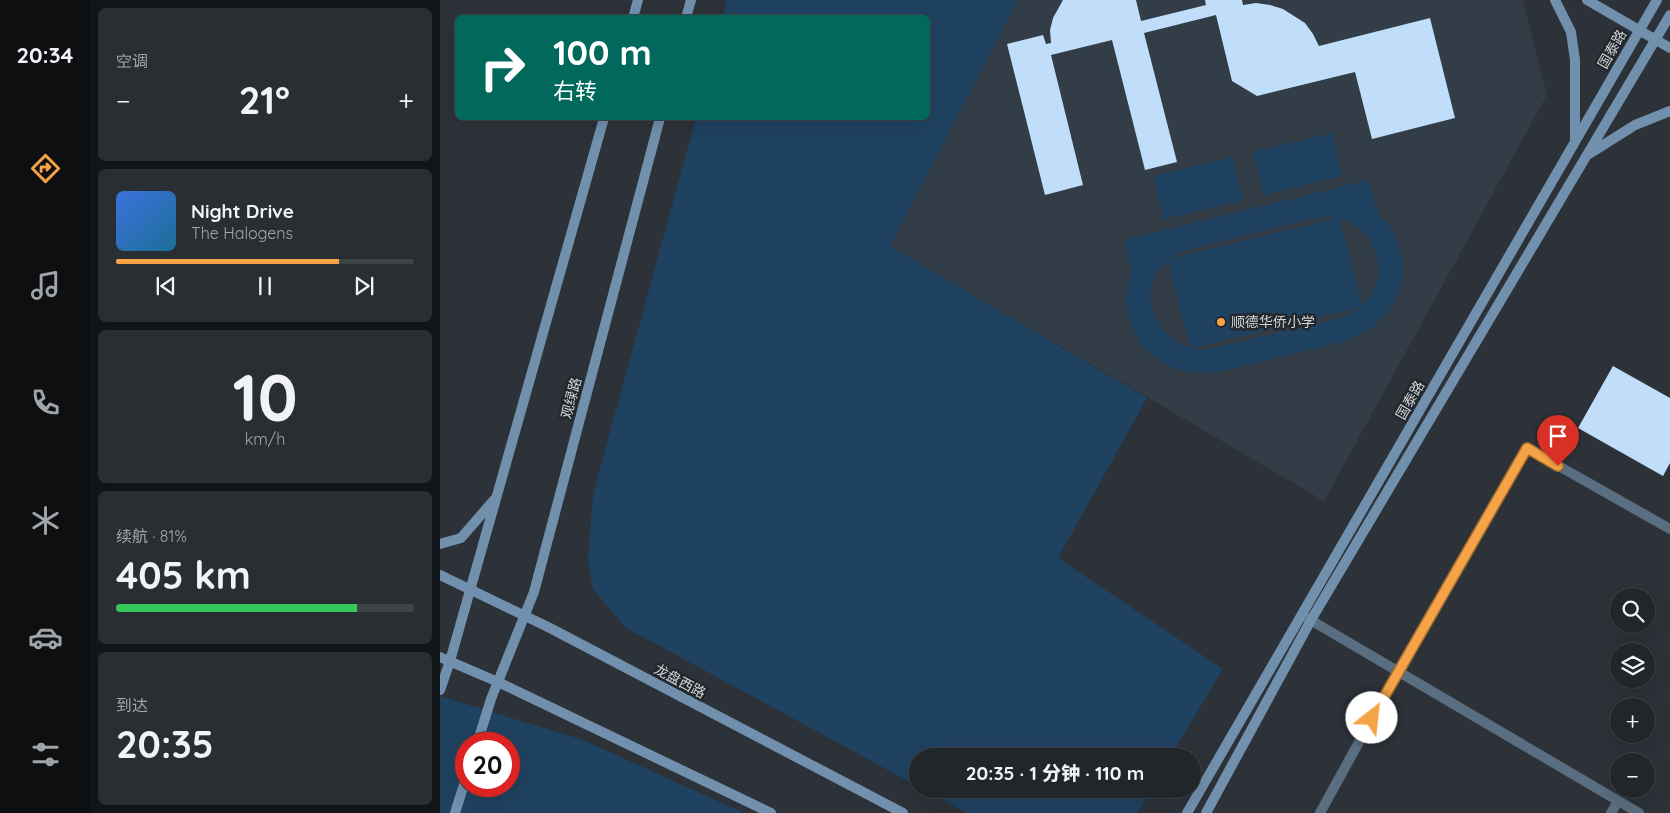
<!DOCTYPE html>
<html lang="zh">
<head>
<meta charset="utf-8">
<style>
	:root { --surface:#21262a; --page:#292e32; --text:#f1f3f6; --muted:#a2a5a8; --line:#3e4347; --accent:#f5a346 }
	body { margin:0; font-family:Quicksand,"Noto Sans SC",sans-serif; background:var(--page); color:var(--text); height:100vh; display:flex; flex-direction:column; font-size:19px; white-space:nowrap }
	* { box-sizing:border-box; margin:0 }
	p { font-size:16px; color:var(--muted) }
	.icon { flex:none; width:28px; height:28px; fill:none; stroke:currentColor; stroke-width:2; stroke-linecap:round; stroke-linejoin:round }
	.map { position:relative; flex:1; overflow:hidden }
	.panel { display:flex; flex-direction:column; gap:8px; padding:8px; background:#121517; width:350px }
	.panel>* { flex:none }
	.guide { position:absolute; left:15px; top:15px; width:475px; height:105px; border-radius:8px; box-shadow:0 5px 20px #0002,0 0 0 1px var(--line); background:#00695c; color:#fff; overflow:hidden }
	.tools { position:absolute; left:1170px; top:588px; display:grid; gap:10px }
	.tools a { display:grid; place-items:center; width:45px; height:45px; border-radius:50%; background:var(--surface); box-shadow:0 5px 20px #0002,0 0 0 1px var(--line); font-size:25px }
	.speed { position:absolute; left:15px; top:732px; display:flex; gap:10px; font-size:25px; font-weight:700; text-align:center }
	.speed>* { display:grid; place-content:center; width:65px; height:65px; border-radius:50%; background:var(--surface); box-shadow:0 5px 20px #0002,0 0 0 1px var(--line); line-height:1 }
	.speed .limit { border:8px solid #d22; background:#fff; color:#111 }
	.pin { position:absolute; display:grid; place-items:center; width:42px; height:42px; color:#fff; margin:-51px -21px; border-radius:50% 50% 50% 0; rotate:-45deg; box-shadow:0 0 5px #0007 }
	.pin .icon { rotate:45deg }
	.me { position:absolute; width:55px; margin:-28px; rotate:29deg; stroke-linejoin:round; filter:drop-shadow(0 0 4px #0008) }
	.turn { display:flex; align-items:center; gap:18px; height:105px; padding:0 15px; font-size:22px }
	.turn .icon { width:65px; height:65px; stroke-width:2.5 }
	.turn b { display:block; font-size:35px; line-height:42px }
	.big { font-size:38px; font-weight:800; line-height:1.1 }
	.panel .widget { flex:1; display:flex; flex-direction:column; justify-content:center; gap:8px; min-width:0; padding:0 18px; border-radius:8px; background:var(--page) }
	.panel .dial { align-items:center; gap:0 }
	.dial b { font-size:65px; line-height:1 }
	.song { display:flex; align-items:center; gap:15px }
	.cover { width:60px; height:60px; border-radius:8px; background:linear-gradient(135deg,hsl(220 70% 55%),hsl(200 70% 35%)) }
	.played { height:5px; border-radius:2px; background:linear-gradient(90deg,var(--accent) 75%,var(--line) 75%) }
	.keys { display:flex; justify-content:space-around; direction:ltr }
	.heat { display:flex; justify-content:space-between; align-items:center; font-size:28px; direction:ltr }
	.charge { height:8px; border-radius:4px; background:linear-gradient(90deg,#34c759 81%,var(--line) 0) }
	.trip { position:absolute; left:469px; top:748px; width:292px; height:50px; border-radius:25px; background:var(--surface); box-shadow:0 5px 20px #0002,0 0 0 1px var(--line); font-weight:800; line-height:50px; text-align:center }
	main { display:flex; flex:1; min-height:0 }
	.dock { display:flex; flex-direction:column; width:90px; justify-content:space-around; align-items:center; background:#0d0f11; color:var(--muted) }
	.dock .icon { width:35px; height:35px }
	.dock .current { color:var(--accent) }
	.dock b { font-size:22px; color:var(--text) }
	.map>svg:first-child { display:block }
	.built { fill:#323d47 }
	.green { fill:#1f4260; fill-rule:evenodd }
	.building { fill:#c0defa }
	.lines { fill:none; stroke-linecap:round; stroke-linejoin:round }
	.lane { stroke:#5a6e81; stroke-width:10 }
	.secondary { stroke:#7090ad; stroke-width:10 }
	.route-casing { stroke:#9f6a2e; stroke-width:12 }
	.route { stroke:#f5a346; stroke-width:9 }
	.poi-dot { fill:#f5a346; stroke:#23282e; stroke-width:2 }
	.labels { text-anchor:middle; dominant-baseline:central; stroke-width:5; stroke-linejoin:round; paint-order:stroke }
	.street-label { font-size:14px; fill:#d1d5d8; stroke:#23282e }
	.poi-label { font-size:14px; fill:#d1d5d8; stroke:#23282e; text-anchor:start }
</style>
</head>
<body>
<main>
<nav class="dock">
<b>20:34</b>
<svg class="icon current" aria-label="directions" viewBox="0 0 24 24"><path d="M12 3l9 9-9 9-9-9zM9 14v-3h6M13 9l2 2-2 2"/></svg>
<svg class="icon" aria-label="music" viewBox="0 0 24 24"><path d="M9 18V5l10-2v13"/><circle cx="6" cy="18" r="3"/><circle cx="16" cy="16" r="3"/></svg>
<svg class="icon" aria-label="phone" viewBox="0 0 24 24"><path d="M5 4h4l2 5-3 2q2 4 5 5l2-3 5 2v4C11 20 4 13 5 4z"/></svg>
<svg class="icon" aria-label="climate" viewBox="0 0 24 24"><path d="M12 3v18M4 7l16 10M4 17L20 7"/></svg>
<svg class="icon" aria-label="car" viewBox="0 0 24 24"><path d="M5 17H2v-5l4-1 3-4h7l3 4 3 1v5h-3M9 17h6M6 11h13"/><circle cx="7" cy="17" r="2"/><circle cx="17" cy="17" r="2"/></svg>
<svg class="icon" aria-label="filters" viewBox="0 0 24 24"><path d="M4 7h16M4 17h16"/><circle cx="9" cy="7" r="2"/><circle cx="15" cy="17" r="2"/></svg>
</nav>
<section class="panel">
<div class="widget"><p>空调</p>
<div class="heat"><a>−</a><b class="big">21°</b><a>+</a></div>
</div>
<div class="widget">
<div class="song"><i class="cover"></i><div><b>Night Drive</b><p>The Halogens</p></div></div>
<div class="played"></div>
<div class="keys"><svg class="icon" aria-label="previous" viewBox="0 0 24 24"><path d="M18 5L8 12l10 7zM5 5v14"/></svg><svg class="icon" aria-label="pause" viewBox="0 0 24 24"><path d="M8 5v14M16 5v14"/></svg><svg class="icon" aria-label="next" viewBox="0 0 24 24"><path d="M6 5l10 7-10 7zM19 5v14"/></svg></div>
</div>
<div class="widget dial"><b>10</b><p>km/h</p></div>
<div class="widget"><p>续航 · 81%</p><b class="big">405 km</b><div class="charge"></div></div>
<div class="widget"><p>到达</p><b class="big">20:35</b></div>
</section>
<div class="map">
<svg width="1230" height="813" viewBox="0 0 1230 813">
	<rect width="100%" height="100%" fill="#2c3238"/>
	<path class="built" d="M578,0h505l24,95 -223,406 -434,-255z"/>
	<path class="green" d="M287,0h291l-128,246 257,152 -89,160 165,111 -52,87h-253l-1,30 -292,-159 -32,-38 -5,-28 5,-67 103,-376h232v-100l-205,-1z
		M892,133l10,43 -78,19 -11,-43z
		M792,157l11,43 -79,19 -11,-43z
		M929,180c3,10 4,21 8,30 2,6 8,10 12,15 3,5 7,12 9,18 15,45 -9,82 -51,98l-129,31c-45,5 -83,-16 -91,-63 -1,-6 -1,-14 0,-20 1,-6 4,-12 4,-19 -1,-9 -5,-20 -7,-30zM887,217l11,1 -169,41 9,-6 12,-4 125,-31zM900,219c28,5 46,40 35,68 -3,7 -8,13 -13,19zM728,261l22,87h-1c-37,-13 -54,-60 -21,-87zM920,307l-9,6 -11,5 -126,30 -12,2 -11,-2z
		M0,696l143,44 161,73h-304zM26,744h43v42h-43z
		M482,789h230l-15,24h-170z"/>
	<path class="building" d="M623,0h73l5,21 65,-16 -1,-5h37l1,5 13,-2 14,2 13,4 22,14 8,11 6,12 111,-28 25,100 -83,21 -17,-67 -98,24 -25,-15 -16,-66 -72,18 33,129 -32,8 -33,-130 -61,15 32,130 -38,10 -38,-151 36,-9 3,9 5,-1 -1,-13 3,-12z
		M1173,366l57,32v65l-7,13 -85,-48z"/>
	<g class="lines">
		<path class="lane" d="M862,615l337,198
			M880,813l78,-142 129,-223 143,81
			M1171,813l7,-12"/>
		<path class="secondary" d="M1115,0l16,32 4,28v80
			M1147,0l83,48
			M193,18l5,-18
			M246,18l5,-18
			M1149,154l46,-29 35,-14
			M0,544l21,-6 33,-38
			M0,575l110,53 353,185
			M0,657l58,25 273,131
			M0,690l10,-29 154,-543
			M37,744l14,-45 43,-107 126,-474
			M15,813l11,-35
			M747,813l470,-813
			M766,813l105,-193 359,-605"/>
	</g>
	<g class="lines">
		<g class="route-casing">
			<path id="route" d="M932,718l155,-270 31,18"/>
		</g>
		<use href="#route" class="route"/>
	</g>
	<circle class="poi-dot" cx="781" cy="322" r="5"/>
	<g class="labels">
		<g class="street-label">
			<text transform="translate(1172 49) rotate(-60)">国泰路</text>
			<text transform="translate(131 398) rotate(-75)">观绿路</text>
			<text transform="translate(970 400) rotate(-60)">国泰路</text>
			<text transform="translate(240 681) rotate(28)">龙盘西路</text>
		</g>
		<g class="poi-label">
			<text x="791" y="322">顺德华侨小学</text>
		</g>
	</g>
</svg>
<div class="tools">
<a><svg class="icon" aria-label="search" viewBox="0 0 24 24"><circle cx="10" cy="10" r="6"/><path d="M15 15l6 6"/></svg></a>
<a><svg class="icon" aria-label="layers" viewBox="0 0 24 24"><path d="M12 4l9 5-9 5-9-5zM3 14l9 5 9-5"/></svg></a>
<a>+</a>
<a>−</a>
</div>
<div class="speed"><div class="limit">20</div></div>
<div class="pin" style="left:1118px;top:466px;background:#d93025"><svg class="icon" aria-label="arrive" viewBox="0 0 24 24"><path d="M6 21V4h12l-3 4 3 4H6"/></svg></div>
<svg class="me" style="left:932px;top:718px" viewBox="-20 -20 40 40"><circle r="19" fill="#fff"/><path d="M0-13L10 11 0 6-10 11z" fill="#f5a346"/></svg>
<div class="trip">20:35 · 1 分钟 · 110 m</div>
<div class="guide">
<div class="turn"><svg class="icon" aria-label="right" viewBox="0 0 24 24"><path d="M7 20v-9h11M14 6l5 5-5 5"/></svg><div><b>100 m</b>右转</div></div>
</div>
</div>
</main>
</body>
</html>
